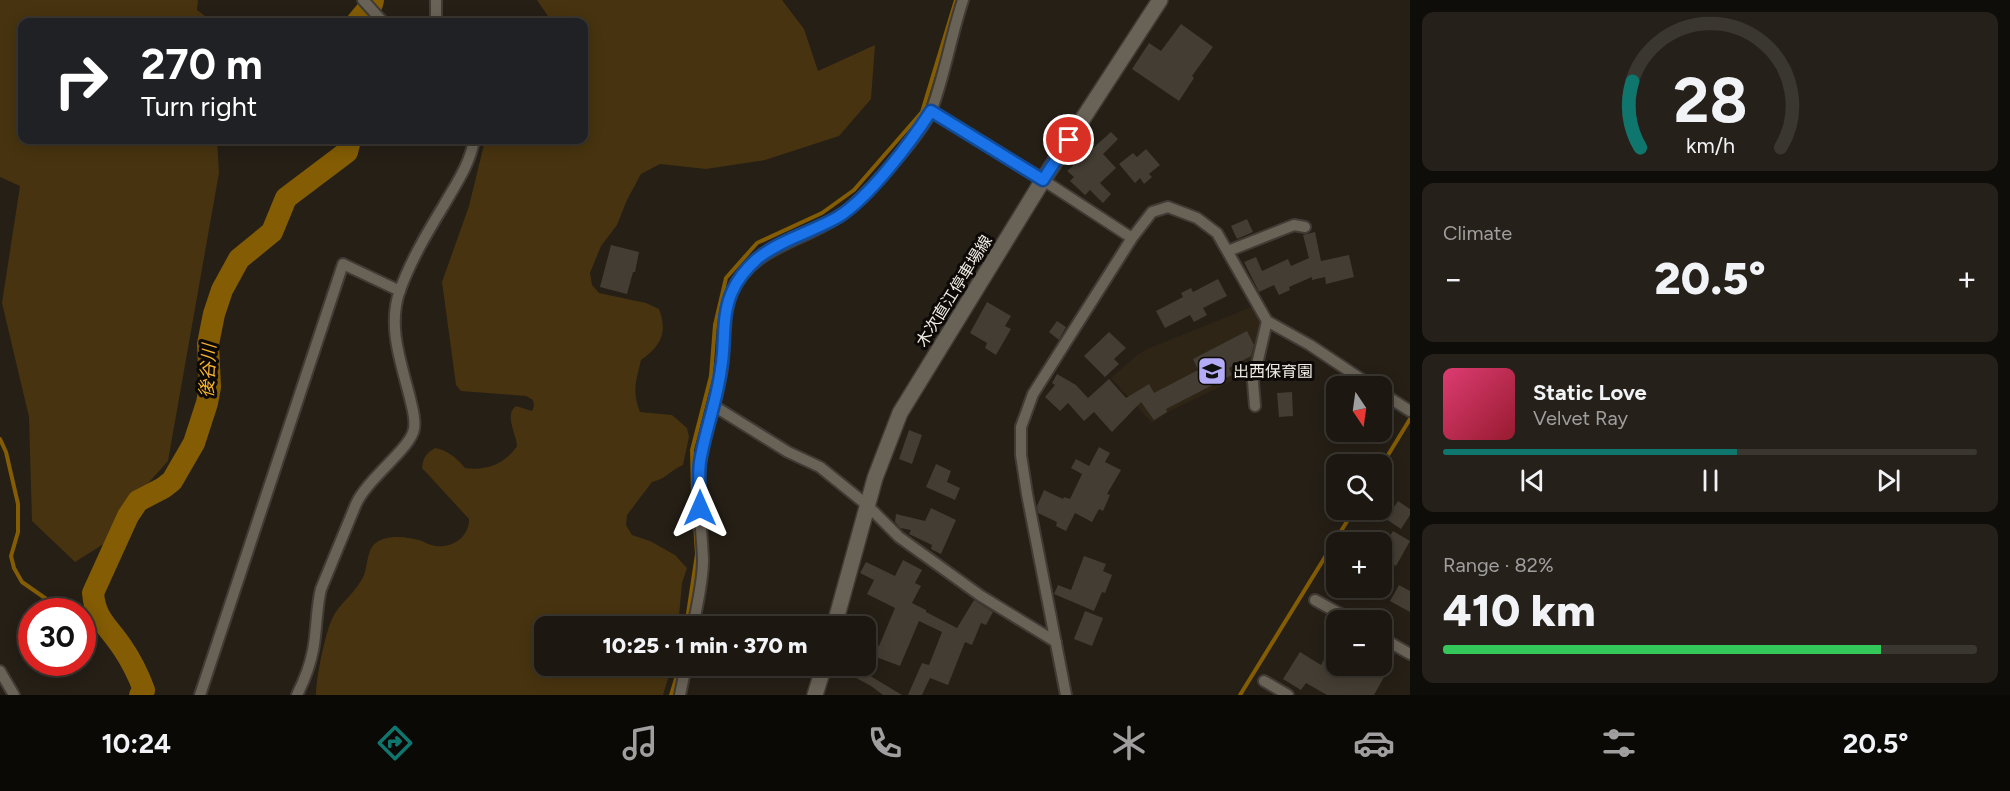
<!DOCTYPE html>
<html lang="en">
<head>
<meta charset="utf-8">
<style>
	:root { --surface:#1c1710; --page:#252019; --text:#f1f3f6; --muted:#a09f9f; --line:#3a3630; --accent:#0f766e }
	body { margin:0; font-family:Figtree,"Noto Sans JP",sans-serif; background:var(--page); color:var(--text); height:100vh; display:flex; flex-direction:column; font-size:22px; white-space:nowrap }
	* { box-sizing:border-box; margin:0 }
	p { font-size:20px; color:var(--muted) }
	.icon { flex:none; width:33px; height:33px; fill:none; stroke:currentColor; stroke-width:2; stroke-linecap:round; stroke-linejoin:round }
	.map { position:relative; flex:1; overflow:hidden }
	.panel { display:flex; flex-direction:column; gap:12px; padding:12px; background:#0f0d09; width:600px }
	.panel>* { flex:none }
	.top-card { position:absolute; left:18px; top:18px; width:570px; height:126px; border-radius:12px; box-shadow:0 3px 15px #0003,0 0 0 2px var(--line); background:#202124; color:#fff; overflow:hidden }
	.needle { width:39px; rotate:167deg }
	.controls { position:absolute; left:1326px; top:376px; display:grid; gap:12px }
	.controls a { display:grid; place-items:center; width:66px; height:66px; border-radius:12px; background:var(--surface); box-shadow:0 3px 15px #0003,0 0 0 2px var(--line); font-size:30px }
	.speed { position:absolute; left:18px; top:598px; display:flex; gap:12px; font-size:30px; font-weight:700; text-align:center }
	.speed>* { display:grid; place-content:center; width:78px; height:78px; border-radius:50%; background:var(--surface); box-shadow:0 3px 15px #0003,0 0 0 2px var(--line); line-height:1 }
	.speed .limit { border:9px solid #d22; background:#fff; color:#111 }
	.pin { position:absolute; display:grid; place-items:center; width:51px; height:51px; color:#fff; margin:-26px; border:3px solid #fff; border-radius:50%; box-shadow:0 2px 6px #0007 }
	.me { position:absolute; width:66px; margin:-33px; rotate:0deg; stroke-linejoin:round; filter:drop-shadow(0 0 4px #0008) }
	.turn { display:flex; align-items:center; gap:21px; height:126px; padding:0 24px; font-size:27px }
	.turn .icon { width:78px; height:78px; stroke-width:2.5 }
	.turn b { display:block; font-size:42px; line-height:51px }
	.big { font-size:45px; font-weight:800; line-height:1.1 }
	.panel .widget { flex:1; display:flex; flex-direction:column; justify-content:center; gap:9px; min-width:0; padding:0 21px; border-radius:12px; background:var(--page) }
	.panel .dial { align-items:center; gap:0 }
	.dial svg { height:156px; overflow:visible; fill:none; stroke:var(--line); stroke-width:7; stroke-linecap:round; text-anchor:middle }
	.dial text { fill:var(--text); stroke:none }
	.song { display:flex; align-items:center; gap:18px }
	.cover { width:72px; height:72px; border-radius:9px; background:linear-gradient(135deg,hsl(340 70% 55%),hsl(350 70% 35%)) }
	.played { height:6px; border-radius:3px; background:linear-gradient(90deg,var(--accent) 55%,var(--line) 55%) }
	.keys { display:flex; justify-content:space-around; direction:ltr }
	.heat { display:flex; justify-content:space-between; align-items:center; font-size:33px; direction:ltr }
	.charge { height:9px; border-radius:4px; background:linear-gradient(90deg,#34c759 82%,var(--line) 0) }
	.trip { position:absolute; left:534px; top:616px; width:342px; height:60px; border-radius:12px; background:var(--surface); box-shadow:0 3px 15px #0003,0 0 0 2px var(--line); font-weight:800; line-height:60px; text-align:center }
	.tab-bar { display:flex; height:96px; justify-content:space-around; align-items:center; background:#0b0906; color:var(--muted) }
	.tab-bar .icon { width:42px; height:42px }
	.tab-bar .on { color:var(--accent) }
	.tab-bar b { font-size:27px; color:var(--text) }
	main { display:flex; flex:1; min-height:0 }
	.map>svg:first-child { display:block }
	.built { fill:#2f2516 }
	.green { fill:#47330f }
	.lines { fill:none; stroke-linecap:round; stroke-linejoin:round }
	.stream { stroke:#835c04; stroke-width:4 }
	.river { stroke:#835c04; stroke-width:22 }
	.building { fill:#443d33 }
	.street-casing { stroke:#403b35; stroke-width:14 }
	.secondary-casing { stroke:#403b35; stroke-width:18 }
	.street { stroke:#696257; stroke-width:10 }
	.secondary { stroke:#696257; stroke-width:15 }
	.route-casing { stroke:#114b97; stroke-width:15 }
	.route { stroke:#1a73e8; stroke-width:10 }
	.labels { text-anchor:middle; dominant-baseline:central; stroke-width:6; stroke-linejoin:round; paint-order:stroke }
	.street-label { font-size:16px; fill:#f1ede6; stroke:#0c0906 }
	.poi-label { font-size:16px; fill:#f1ede6; stroke:#0c0906; text-anchor:start }
	.water-label { font-size:18px; font-style:italic; fill:#f9b52b; stroke:#0c0906 }
</style>
</head>
<body>
<main>
<div class="map">
<svg width="1410" height="695" viewBox="0 0 1410 695">
	<rect width="100%" height="100%" fill="#251f16"/>
	<path class="built" d="M1254,306l7,12 -1,25 -8,28 -82,40 -18,12 -41,-45 26,-23 10,-6z"/>
	<path class="green" d="M0,0h198l-1,10 16,12h-191v118h195l2,33 -51,288 -34,38 -24,41 -35,22 -43,-41 -3,-104 -27,-114 18,-117 -20,-9z
		M537,0h245l22,29 14,42 57,-26 -4,54 -32,37 -74,24 -59,9 -46,-5 -19,10 -14,26 -10,25 -16,21 -11,27 2,12 7,8 47,10 13,6c9,24 2,37 -18,51 -5,21 -9,32 -1,52l32,3 15,13 2,9 -6,28c-14,6 -15,13 -31,17l-25,33 -1,10 6,10 18,6 25,14 12,13 -5,15 -4,44h-134v39h128l-9,29h-347c0,-17 9,-61 16,-76 7,-16 25,-27 32,-44 4,-11 3,-27 13,-33 12,-8 32,-5 45,-1 4,2 8,4 13,5 17,2 34,-8 34,-27l-47,-51c1,-10 4,-15 13,-20 12,2 22,10 30,20 21,3 40,-4 52,-22 -1,-13 -13,-31 -1,-40l16,5 2,-5 -1,-6 -7,-4 -65,-5 -5,-6 -14,-103 27,-76 16,-66h99v-118h-32z"/>
	<g class="lines">
		<path class="stream" d="M0,439l6,13 12,52v28l-7,24 3,12 8,14 43,30
			M1382,465l28,-46
			M82,619l6,1 11,-2
			M686,627l11,-73 -4,-60 -1,-44 19,-74 4,-51 11,-47 31,-35 65,-30 32,-23 68,-78 34,-112
			M671,695l9,-29
			M1240,695l114,-185"/>
		<path class="river" d="M357,22l15,-18 1,-4
			M140,695l4,-5c-6,-16 -13,-30 -22,-43 -14,-21 -27,-28 -29,-54l35,-77 10,-15 25,-13 9,-7 22,-38 13,-40 3,-16 -2,-43 6,-30 8,-24 17,-31 33,-27 14,-34 61,-46 3,-12"/>
	</g>
	<path class="building" d="M1181,24l32,23 -21,29 2,2 -15,23 -47,-32 17,-26 12,8z
		M1111,132l7,7 -15,15 13,14 -16,15 11,11 -8,9 -13,-13 -5,5 -15,-14 4,-4 -7,-6z
		M1146,149l14,16 -11,9 3,3 -8,7 -4,-6 -5,5 -16,-19 14,-11 4,4z
		M1247,219l6,13 -16,7 -6,-13z
		M1315,232l6,29 28,-6 5,22 -28,7 -1,-7 -13,3v-3l-23,10 1,3 -11,5 -5,-10 -15,7 -15,-30 12,-5 6,14 26,-12 3,7 18,-8 -6,-23z
		M611,245l28,7 -4,20h-2l-6,22 -27,-7z
		M1218,279l9,17 -24,12 4,7 -13,7 -4,-7 -25,13 -9,-17 27,-14 -2,-4 10,-5 2,4z
		M987,302l24,14 -6,10 6,3 -15,26 -11,-7 2,-5 -17,-10z
		M1057,321l9,6 -7,13 -10,-8z
		M1247,331l7,14 -3,11 -22,12 3,7 -66,34 1,3 -13,8 -13,-18 -29,30 -18,-20 -10,9 -16,-18 -8,8 -15,-14 10,-12 -3,-2 5,-9 19,11 12,13 21,-19 17,19 23,-14 5,9 44,-23 -5,-11z
		M1109,332l17,16 -12,11 5,5 -14,13 -21,-21z
		M1292,392l1,24 -14,1 -2,-24z
		M909,430l13,5 -10,29 -13,-5z
		M1099,447l11,6 -5,9 16,8 -14,24 3,1 -7,16 -4,-2 -7,13 -17,-9 -9,18 -10,-5 1,-4 -19,-9 -1,-7 7,-16 19,9 1,-2 6,2 12,-25 -11,-6 5,-9 13,7z
		M936,464l15,7 -4,11 13,6 -5,12 -29,-13z
		M1398,501l12,8v6l-9,14 -15,-10z
		M931,508l25,12 -15,34 -10,-5 1,-4 -23,-11 2,-4 -11,-2 -5,-6 1,-8 29,7z
		M1393,531l17,10 -14,25 -14,-9v-8z
		M1084,556l22,8 -3,7 9,4 -7,18 -3,-1 -8,19 -40,-17 4,-9 13,5z
		M903,560l19,10 -7,13 6,3 -9,17 14,7v2l31,16 17,-28 19,12 -7,13 -5,-2 -9,22 -7,-3 -17,43 -18,-7 -8,17h-14l14,-32 7,2 13,-33 -23,-11 -19,45 -24,-9 -9,17 35,21h-19l-12,-9 -37,-20h32v-26l13,6 16,-38 -28,-14 7,-14 -14,-7 6,-11 29,14z
		M1399,585l11,6v21l-20,-11z
		M1085,611l18,7 -11,28 -18,-7z
		M1336,637v29h46v-20l13,8 -13,21 2,2 -10,18h-47l-21,-12 -5,7 -18,-11 17,-27 21,13z"/>
	<g class="lines">
		<g class="street-casing">
			<path id="street" d="M363,0l20,22
				M436,0v22
				M931,111l112,69 89,58
				M1228,251l66,-26 11,2
				M1382,393l28,18
				M714,406l74,46 32,15 47,38 32,32 82,59 75,46
				M1255,406l-2,-24 14,-61
				M1315,600l38,21
				M693,627c4,-22 10,-45 10,-67 -1,-32 -7,-64 -3,-95 3,-33 17,-64 22,-97 3,-26 -1,-52 10,-76 21,-46 72,-50 109,-77 24,-18 80,-79 91,-106 13,-35 19,-73 31,-109
				M1382,638l28,16
				M0,671l14,24
				M1264,681l24,14
				M200,695l143,-431 57,27
				M297,695c7,-14 13,-29 16,-45 4,-20 3,-41 8,-61l35,-85c11,-25 55,-56 58,-75 2,-11 -2,-21 -4,-31 -9,-36 -23,-72 -10,-108 11,-30 27,-57 44,-85 12,-21 26,-41 30,-65
				M680,695l6,-29
				M1066,695l-39,-201 -6,-39v-28l12,-33 99,-156 20,-26 16,-5 29,11 20,15 50,88 43,24 63,42"/>
		</g>
		<g class="secondary-casing">
			<path id="secondary" d="M834,627l41,-149 25,-65 143,-233 117,-180
				M815,695l9,-29"/>
		</g>
		<use href="#street" class="street"/>
		<use href="#secondary" class="secondary"/>
	</g>
	<g class="lines">
		<g class="route-casing">
			<path id="route" d="M700,508c0,-15 -2,-31 0,-46 5,-31 17,-61 21,-93 5,-26 0,-52 11,-77 5,-12 15,-24 25,-33 23,-19 55,-27 81,-42 31,-19 73,-75 93,-106l112,69 26,-40"/>
		</g>
		<use href="#route" class="route"/>
	</g>
	<defs>
		<g id="school-square" transform="scale(1.5)"><rect x="-9" y="-9" width="18" height="18" rx="4" fill="#b5acf8" stroke="#0c0906"/><path d="M0-5L7-2L0 1L-7-2ZM-4 1L0 2.5L4 1V4Q0 6-4 4Z" fill="#111"/></g>
	</defs>
	<g fill-rule="evenodd">
		<use href="#school-square" x="1212" y="371"/>
	</g>
	<g class="labels">
		<g class="street-label">
			<text transform="translate(954 291) rotate(-58)">木次直江停車場線</text>
		</g>
		<g class="poi-label">
			<text x="1233" y="371">出西保育園</text>
		</g>
		<g class="water-label">
			<text transform="translate(208 371) rotate(-87)">後谷川</text>
		</g>
	</g>
</svg>
<div class="controls">
<a><svg class="needle" viewBox="-14 -14 28 28"><path d="M0-13l5 13h-10z" fill="#e53935"/><path d="M0 13l5-13h-10z" fill="#a09f9f"/></svg></a>
<a><svg class="icon" aria-label="search" viewBox="0 0 24 24"><circle cx="10" cy="10" r="6"/><path d="M15 15l6 6"/></svg></a>
<a>+</a>
<a>−</a>
</div>
<div class="speed"><div class="limit">30</div></div>
<div class="pin" style="left:1069px;top:140px;background:#d93025"><svg class="icon" aria-label="arrive" viewBox="0 0 24 24"><path d="M6 21V4h12l-3 4 3 4H6"/></svg></div>
<svg class="me" style="left:700px;top:508px" viewBox="-20 -20 40 40"><path d="M0-17L14 15 0 8-14 15z" fill="#1a73e8" stroke="#fff" stroke-width="4"/></svg>
<div class="trip">10:25 · 1 min · 370 m</div>
<div class="top-card">
<div class="turn"><svg class="icon" aria-label="right" viewBox="0 0 24 24"><path d="M7 20v-9h11M14 6l5 5-5 5"/></svg><div><b>270 m</b>Turn right</div></div>
</div>
</div>
<section class="panel">
<div class="widget dial"><svg viewBox="0 0 100 80">
<path d="M14 69A42 42 0 1 1 86 69"/>
<path d="M14 69A42 42 0 0 1 10 35" stroke="#0f766e"/>
<text x="50" y="56" font-size="32" font-weight="700">28</text>
<text x="50" y="72" font-size="11">km/h</text>
</svg></div>
<div class="widget"><p>Climate</p>
<div class="heat"><a>−</a><b class="big">20.5°</b><a>+</a></div>
</div>
<div class="widget">
<div class="song"><i class="cover"></i><div><b>Static Love</b><p>Velvet Ray</p></div></div>
<div class="played"></div>
<div class="keys"><svg class="icon" aria-label="previous" viewBox="0 0 24 24"><path d="M18 5L8 12l10 7zM5 5v14"/></svg><svg class="icon" aria-label="pause" viewBox="0 0 24 24"><path d="M8 5v14M16 5v14"/></svg><svg class="icon" aria-label="next" viewBox="0 0 24 24"><path d="M6 5l10 7-10 7zM19 5v14"/></svg></div>
</div>
<div class="widget"><p>Range · 82%</p><b class="big">410 km</b><div class="charge"></div></div>
</section>
</main>
<nav class="tab-bar">
<b>10:24</b>
<svg class="icon on" aria-label="directions" viewBox="0 0 24 24"><path d="M12 3l9 9-9 9-9-9zM9 14v-3h6M13 9l2 2-2 2"/></svg>
<svg class="icon" aria-label="music" viewBox="0 0 24 24"><path d="M9 18V5l10-2v13"/><circle cx="6" cy="18" r="3"/><circle cx="16" cy="16" r="3"/></svg>
<svg class="icon" aria-label="phone" viewBox="0 0 24 24"><path d="M5 4h4l2 5-3 2q2 4 5 5l2-3 5 2v4C11 20 4 13 5 4z"/></svg>
<svg class="icon" aria-label="climate" viewBox="0 0 24 24"><path d="M12 3v18M4 7l16 10M4 17L20 7"/></svg>
<svg class="icon" aria-label="car" viewBox="0 0 24 24"><path d="M5 17H2v-5l4-1 3-4h7l3 4 3 1v5h-3M9 17h6M6 11h13"/><circle cx="7" cy="17" r="2"/><circle cx="17" cy="17" r="2"/></svg>
<svg class="icon" aria-label="filters" viewBox="0 0 24 24"><path d="M4 7h16M4 17h16"/><circle cx="9" cy="7" r="2"/><circle cx="15" cy="17" r="2"/></svg>
<b>20.5°</b>
</nav>
</body>
</html>
